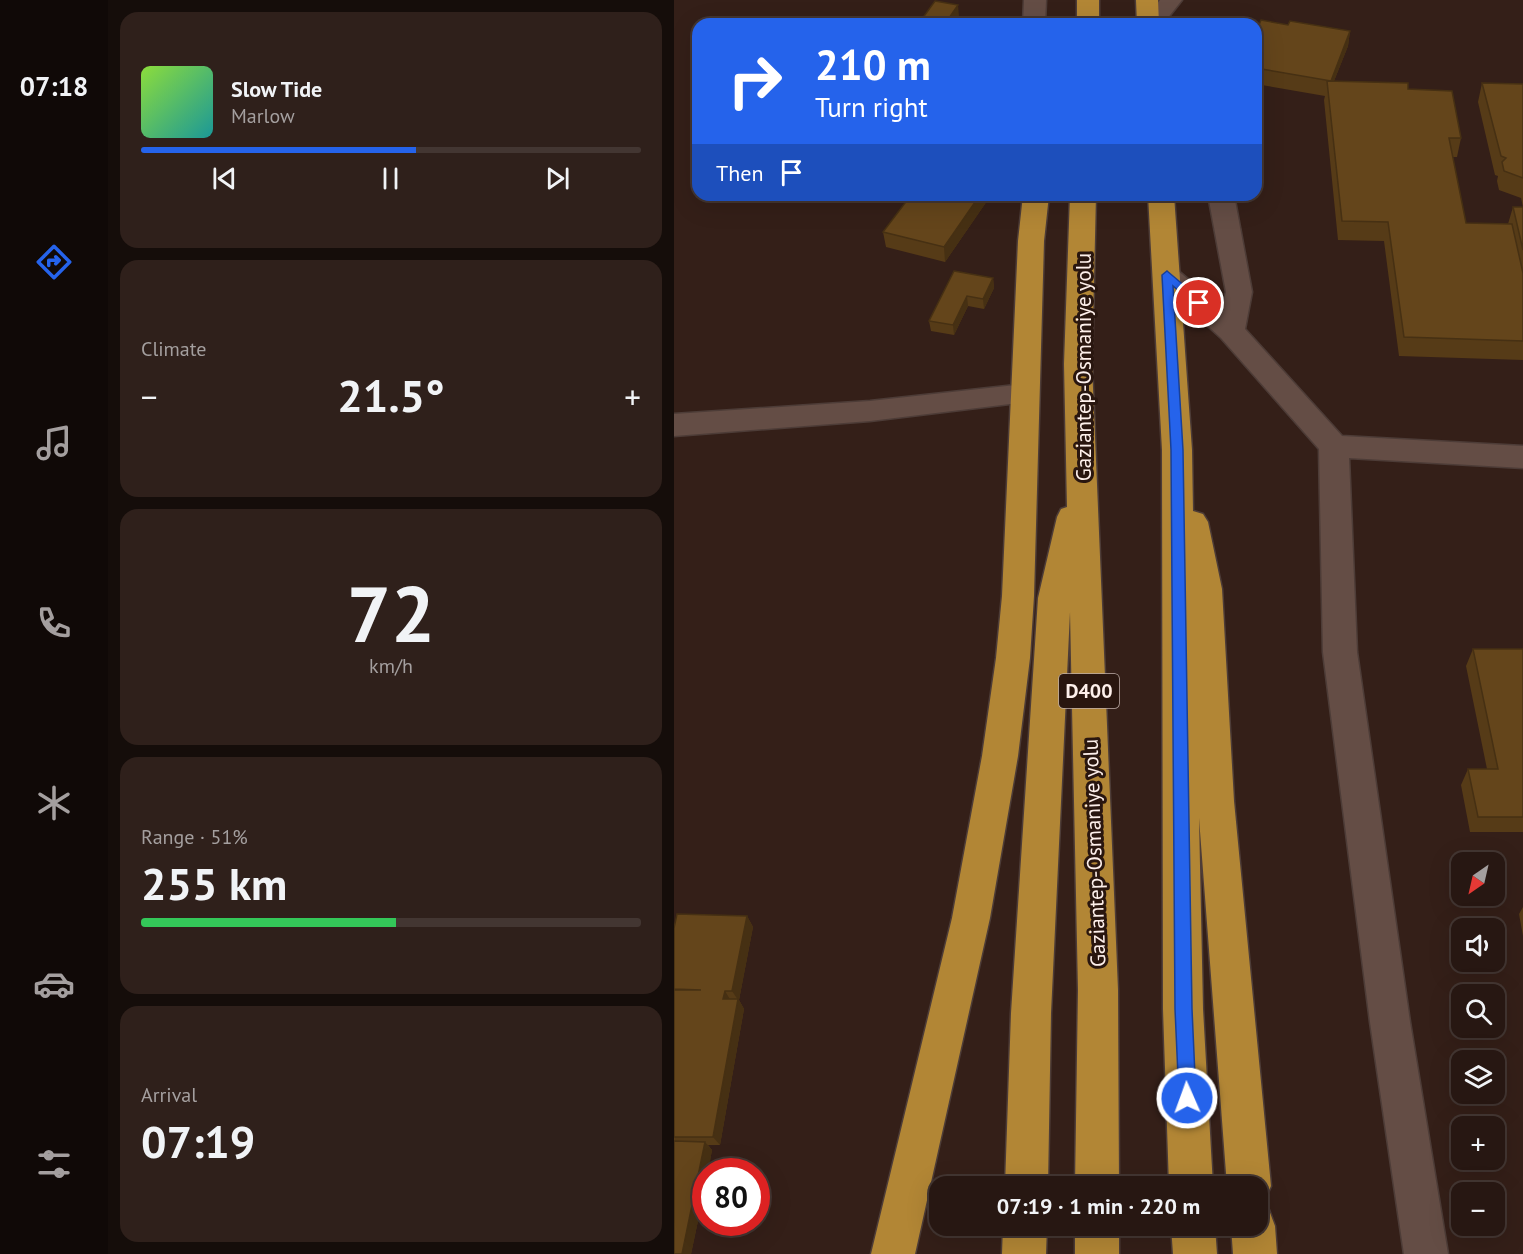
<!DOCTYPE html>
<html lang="en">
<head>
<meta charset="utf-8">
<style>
	:root { --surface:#271712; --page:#2f201b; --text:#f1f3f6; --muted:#a49f9f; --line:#433632; --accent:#2563eb }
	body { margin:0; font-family:"PT Sans",sans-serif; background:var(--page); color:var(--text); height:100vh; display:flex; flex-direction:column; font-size:22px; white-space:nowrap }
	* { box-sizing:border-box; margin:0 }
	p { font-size:20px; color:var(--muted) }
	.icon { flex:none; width:33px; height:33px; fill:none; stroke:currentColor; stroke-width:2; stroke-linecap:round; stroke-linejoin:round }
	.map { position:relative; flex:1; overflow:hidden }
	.details { display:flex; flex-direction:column; gap:12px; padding:12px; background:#150d0a; width:566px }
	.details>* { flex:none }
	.hud { position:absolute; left:18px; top:18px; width:570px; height:183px; border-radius:18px; box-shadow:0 6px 24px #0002,0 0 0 2px var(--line); background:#2563eb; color:#fff; overflow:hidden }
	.needle { width:39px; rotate:214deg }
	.buttons { position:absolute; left:777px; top:852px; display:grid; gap:12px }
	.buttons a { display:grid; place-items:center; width:54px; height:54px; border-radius:12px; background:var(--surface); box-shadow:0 6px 24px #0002,0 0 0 2px var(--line); font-size:30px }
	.speed { position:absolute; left:18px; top:1158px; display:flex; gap:12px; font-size:30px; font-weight:700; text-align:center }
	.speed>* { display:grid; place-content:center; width:78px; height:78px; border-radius:50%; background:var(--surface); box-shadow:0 6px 24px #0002,0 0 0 2px var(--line); line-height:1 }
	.speed .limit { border:9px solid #d22; background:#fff; color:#111 }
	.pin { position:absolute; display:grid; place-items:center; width:51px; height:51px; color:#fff; margin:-26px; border:3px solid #fff; border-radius:50%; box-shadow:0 2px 6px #0007 }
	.me { position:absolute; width:66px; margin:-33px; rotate:358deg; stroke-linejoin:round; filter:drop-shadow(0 0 4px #0008) }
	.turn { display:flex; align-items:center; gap:21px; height:126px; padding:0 24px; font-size:27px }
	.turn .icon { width:78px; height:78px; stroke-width:2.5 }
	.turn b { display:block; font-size:42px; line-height:51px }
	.then { display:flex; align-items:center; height:57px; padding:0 24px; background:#0003; gap:12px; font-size:22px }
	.big { font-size:45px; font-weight:700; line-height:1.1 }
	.details .tile { flex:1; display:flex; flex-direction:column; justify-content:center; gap:9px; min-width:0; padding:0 21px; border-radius:18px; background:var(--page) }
	.details .dial { align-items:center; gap:0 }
	.dial b { font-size:78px; line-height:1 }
	.song { display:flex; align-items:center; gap:18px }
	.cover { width:72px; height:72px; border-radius:9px; background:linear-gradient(135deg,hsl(90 70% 55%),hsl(180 70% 35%)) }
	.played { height:6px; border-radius:3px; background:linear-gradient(90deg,var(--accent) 55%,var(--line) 55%) }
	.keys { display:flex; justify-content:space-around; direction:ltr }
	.heat { display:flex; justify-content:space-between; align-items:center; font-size:33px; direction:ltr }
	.charge { height:9px; border-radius:4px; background:linear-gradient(90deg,#34c759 51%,var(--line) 0) }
	.trip { position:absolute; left:255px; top:1176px; width:339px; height:60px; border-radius:18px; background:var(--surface); box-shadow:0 6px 24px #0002,0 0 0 2px var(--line); font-weight:700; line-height:60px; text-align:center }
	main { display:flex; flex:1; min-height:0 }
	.tab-bar { display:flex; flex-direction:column; width:108px; justify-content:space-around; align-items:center; background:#100907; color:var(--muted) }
	.tab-bar .icon { width:42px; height:42px }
	.tab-bar .on { color:var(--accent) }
	.tab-bar b { font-size:27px; color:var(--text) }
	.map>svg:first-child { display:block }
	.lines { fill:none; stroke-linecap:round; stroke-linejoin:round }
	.minor-casing { stroke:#4d3c37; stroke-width:3 }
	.highway-casing { stroke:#4d3c37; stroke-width:3 }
	.minor { fill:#644d45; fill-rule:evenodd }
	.highway { fill:#b28635; fill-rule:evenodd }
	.wall { fill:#563b17 }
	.shaded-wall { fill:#463013 }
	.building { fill:#64451b; stroke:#463013; stroke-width:1.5 }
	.route { fill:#2563eb; stroke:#184099; stroke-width:1.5 }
	.labels { text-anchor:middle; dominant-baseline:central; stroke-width:6; stroke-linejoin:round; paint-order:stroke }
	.shield { fill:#29160f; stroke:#beafa9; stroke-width:1.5 }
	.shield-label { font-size:20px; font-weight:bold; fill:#fef0eb }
	.street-label { font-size:21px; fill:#fef0eb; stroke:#29160f }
</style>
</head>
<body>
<main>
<nav class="tab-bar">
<b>07:18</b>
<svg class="icon on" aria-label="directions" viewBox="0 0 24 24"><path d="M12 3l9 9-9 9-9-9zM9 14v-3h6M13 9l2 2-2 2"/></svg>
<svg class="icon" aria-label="music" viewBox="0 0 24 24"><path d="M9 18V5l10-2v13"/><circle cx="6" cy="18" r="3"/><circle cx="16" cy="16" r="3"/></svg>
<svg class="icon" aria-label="phone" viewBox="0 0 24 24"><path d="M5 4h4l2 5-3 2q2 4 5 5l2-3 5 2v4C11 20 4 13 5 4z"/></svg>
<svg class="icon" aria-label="climate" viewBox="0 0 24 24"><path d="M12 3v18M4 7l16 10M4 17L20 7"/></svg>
<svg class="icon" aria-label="car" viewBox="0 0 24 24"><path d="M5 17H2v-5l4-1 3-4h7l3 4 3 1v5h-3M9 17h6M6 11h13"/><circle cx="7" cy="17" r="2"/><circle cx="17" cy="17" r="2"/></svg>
<svg class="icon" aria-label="filters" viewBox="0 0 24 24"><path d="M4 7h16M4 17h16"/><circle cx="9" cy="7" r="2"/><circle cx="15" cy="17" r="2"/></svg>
</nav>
<section class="details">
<div class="tile">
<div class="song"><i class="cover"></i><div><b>Slow Tide</b><p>Marlow</p></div></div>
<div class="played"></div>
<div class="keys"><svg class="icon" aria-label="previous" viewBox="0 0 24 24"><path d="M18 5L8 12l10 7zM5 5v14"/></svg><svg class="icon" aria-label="pause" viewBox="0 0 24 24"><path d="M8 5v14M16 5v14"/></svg><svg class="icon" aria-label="next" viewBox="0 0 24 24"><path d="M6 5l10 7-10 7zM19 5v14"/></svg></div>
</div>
<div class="tile"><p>Climate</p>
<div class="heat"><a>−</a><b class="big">21.5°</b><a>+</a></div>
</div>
<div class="tile dial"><b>72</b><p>km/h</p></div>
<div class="tile"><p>Range · 51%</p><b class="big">255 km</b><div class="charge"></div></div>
<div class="tile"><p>Arrival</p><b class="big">07:19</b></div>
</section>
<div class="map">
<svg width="850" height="1254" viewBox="0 0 850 1254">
	<rect width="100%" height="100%" fill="#341f18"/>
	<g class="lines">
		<g class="minor-casing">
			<path id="minor" d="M350,0h22l-1,24h-22z
				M486,0h22l-19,24h-22z
				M534,195h26l18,97 -7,37 97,107 182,10v22l-175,-10 8,194 53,370 38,232h-44l-34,-232 -47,-370 -4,-203 -98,-111 -63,-57 -4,-6 4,-6 9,-3 9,3 46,39 4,-16z
				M351,384l10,3 4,7 -4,7 -165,20 -196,15v-22l196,-13z"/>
		</g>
		<g class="highway-casing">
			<path id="highway" d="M403,0h22v24h-22z
				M462,0h22l1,24h-22z
				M349,195h26l-5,46 -10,355 -4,62 -12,98 -28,162 -75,336h-44l81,-336 30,-162 14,-98 6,-62 16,-355z
				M396,195h26l-4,169 26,626 1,196h-44l3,-196 -8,-378 -19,401 -3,173h-43l6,-173 27,-415 19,-81 4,-8 6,-2 -3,-143z
				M474,195h26l18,255 1,61 10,3 5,8 14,67 12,212 37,385 -7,15 -6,3v-18h-31l-28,-368 4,191 10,177h-44l-6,-177 -1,-559z
				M584,1206l11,4 6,16 2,28h-44l-2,-28h27z
				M329,1226h44l-1,28h-44z
				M401,1226h44v28h-44z
				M497,1226h44l2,28h-44z"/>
		</g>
		<use href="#minor" class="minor"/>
		<use href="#highway" class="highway"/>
	</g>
	<path class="wall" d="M614,25l62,6 -2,15 -14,35 74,8 53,49 -4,19h-4l13,66 42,1 5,-17h10l-2,-9 -22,-8 -2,-9 1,-5 -3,-1 -17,-73 4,-19 41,1v276l-124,-4 -15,-115 -46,-1 -14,-140 1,-4 -69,-12v-52z
		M237,195h76v6l-42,61 -59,-15 -3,-15z
		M319,278l1,10 -10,21 -16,-3 -14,29 -23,-4 -2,-10z
		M799,649h50v183h-53l-9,-47 7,-16h19l-21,-103z
		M849,907v29l-4,-22z
		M73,916l6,11 -14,73 5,9 -24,136h-12l4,5 -4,22h-2v11l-15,71h-17v-326z"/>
	<path class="shaded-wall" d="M284,5l1,11 -6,8h-8z
		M676,31l-2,15 -20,50 2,-15z
		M306,195h7v6l-42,61 -1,-15z
		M319,278l1,10 -10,21 -1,-10z
		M293,296l1,10 -14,29 -1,-10z
		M73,916l6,11 -14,73 5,9 -24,136 -7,-8 25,-137 -6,-9z
		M51,991l6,10 -8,-2z
		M31,1142l7,8 -4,22h-2v11l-15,71h-9z"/>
	<path class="building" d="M261,1l23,4 -13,19h-20l-6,-1z
		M587,20l27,5 2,-4 60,10 -19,50 -75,-13v-36z
		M653,81l81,2v6l44,2 9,47h-12l17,85 46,1 11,49v68l-119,-4 -16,-115 -46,-1z
		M808,83l41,1v94l-19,-7 -2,-9 4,-4 -5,-2z
		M237,195h69l-36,52 -61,-15z
		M839,207h10v43z
		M280,271l39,7 -10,21 -16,-3 -14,29 -24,-4z
		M799,649h50v168h-45l-10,-48h30z
		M3,914l70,2 -15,75h-7l-2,8h15l-25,138h-39v-147h27l-27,-1v-61z
		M0,1141l31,1 -23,112h-8z"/>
	<path class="route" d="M493,271l38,32 -2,2h-8l-22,-19 10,164 9,559 4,89 -3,6 -6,2 -6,-2 -2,-6 -4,-89 -4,-559 -9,-175z"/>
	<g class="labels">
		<rect class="shield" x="385" y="674" width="60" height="34" rx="4.5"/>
		<g class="shield-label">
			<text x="415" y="691">D400</text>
		</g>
		<g class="street-label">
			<text transform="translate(409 367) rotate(-90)">Gaziantep-Osmaniye yolu</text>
			<text transform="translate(420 853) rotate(-92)">Gaziantep-Osmaniye yolu</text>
		</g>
	</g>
</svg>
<div class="buttons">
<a><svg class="needle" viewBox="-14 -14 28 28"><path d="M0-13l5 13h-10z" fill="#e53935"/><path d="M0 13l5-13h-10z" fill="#a49f9f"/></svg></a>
<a><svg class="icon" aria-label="sound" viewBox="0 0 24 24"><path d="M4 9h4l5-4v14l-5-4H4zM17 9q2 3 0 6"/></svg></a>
<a><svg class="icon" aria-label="search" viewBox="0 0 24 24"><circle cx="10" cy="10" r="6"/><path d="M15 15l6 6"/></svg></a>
<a><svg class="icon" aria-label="layers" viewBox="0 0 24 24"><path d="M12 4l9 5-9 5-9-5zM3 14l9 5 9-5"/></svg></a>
<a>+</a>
<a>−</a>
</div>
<div class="speed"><div class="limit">80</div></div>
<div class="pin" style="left:525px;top:303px;background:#d93025"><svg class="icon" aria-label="arrive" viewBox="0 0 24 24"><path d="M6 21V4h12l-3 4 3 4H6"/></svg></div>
<svg class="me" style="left:513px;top:1098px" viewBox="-20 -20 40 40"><circle r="17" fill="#2563eb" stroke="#fff" stroke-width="3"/><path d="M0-11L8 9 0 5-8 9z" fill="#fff"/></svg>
<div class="trip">07:19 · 1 min · 220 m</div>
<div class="hud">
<div class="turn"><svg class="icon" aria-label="right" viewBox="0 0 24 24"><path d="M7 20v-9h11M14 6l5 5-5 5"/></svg><div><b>210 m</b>Turn right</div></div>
<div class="then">Then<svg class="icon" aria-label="arrive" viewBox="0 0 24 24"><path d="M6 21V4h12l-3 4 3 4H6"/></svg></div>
</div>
</div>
</main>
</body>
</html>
